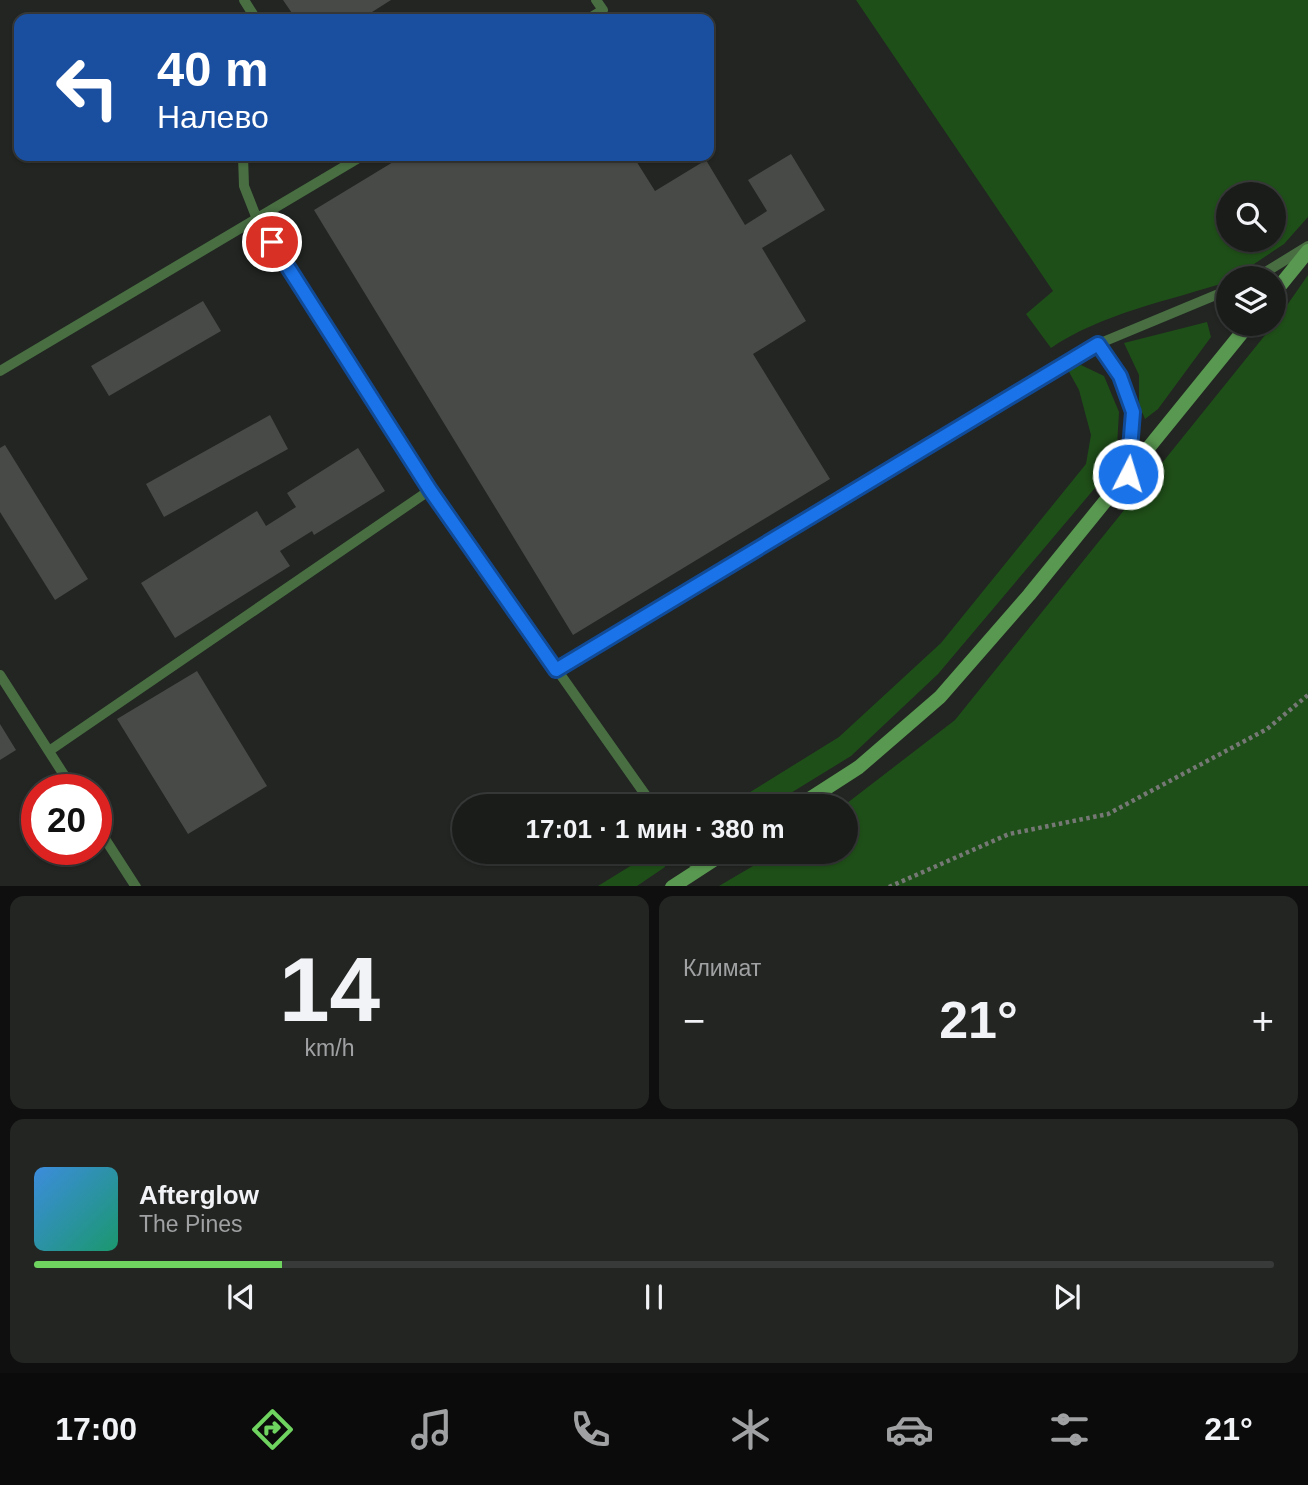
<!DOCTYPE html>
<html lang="ru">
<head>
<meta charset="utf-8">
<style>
	:root { --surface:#1a1c1a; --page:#232523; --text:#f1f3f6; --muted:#9fa1a2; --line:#383a39; --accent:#6fd360 }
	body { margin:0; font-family:Helvetica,sans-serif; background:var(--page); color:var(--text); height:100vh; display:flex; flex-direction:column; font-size:26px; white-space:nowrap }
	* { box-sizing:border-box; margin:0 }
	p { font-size:23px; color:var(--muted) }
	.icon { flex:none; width:38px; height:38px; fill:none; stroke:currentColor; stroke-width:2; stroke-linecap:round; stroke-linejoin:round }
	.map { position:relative; height:886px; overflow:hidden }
	.side { display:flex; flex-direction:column; gap:10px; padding:10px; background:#0e0f0e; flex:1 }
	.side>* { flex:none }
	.guide { position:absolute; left:14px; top:14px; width:700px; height:147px; border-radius:14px; box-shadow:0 2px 5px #0004,0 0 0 2px var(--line); background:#1a4fa0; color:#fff; overflow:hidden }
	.buttons { position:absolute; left:1216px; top:182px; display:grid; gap:14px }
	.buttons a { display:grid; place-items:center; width:70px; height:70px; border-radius:50%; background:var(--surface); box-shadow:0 2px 5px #0004,0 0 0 2px var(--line); font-size:35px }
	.speed { position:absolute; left:21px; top:774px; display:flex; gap:14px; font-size:35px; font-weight:700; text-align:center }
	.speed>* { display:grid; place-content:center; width:91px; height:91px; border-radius:50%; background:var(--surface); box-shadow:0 2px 5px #0004,0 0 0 2px var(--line); line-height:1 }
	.speed .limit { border:10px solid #d22; background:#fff; color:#111 }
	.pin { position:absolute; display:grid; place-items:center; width:60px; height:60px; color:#fff; margin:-30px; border:4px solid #fff; border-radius:50%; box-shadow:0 2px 7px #0007 }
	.me { position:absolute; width:77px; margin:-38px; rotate:5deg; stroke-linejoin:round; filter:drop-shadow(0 0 5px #0008) }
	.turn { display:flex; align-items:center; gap:24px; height:147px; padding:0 28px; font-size:32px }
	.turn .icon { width:91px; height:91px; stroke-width:2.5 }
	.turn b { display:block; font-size:49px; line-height:60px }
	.big { font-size:52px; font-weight:700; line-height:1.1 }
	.side .tile { flex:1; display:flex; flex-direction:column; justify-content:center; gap:10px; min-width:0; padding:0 24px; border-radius:14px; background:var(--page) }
	.side .dial { align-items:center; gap:0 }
	.dial b { font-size:91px; line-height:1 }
	.song { display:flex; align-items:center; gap:21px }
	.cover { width:84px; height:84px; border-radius:10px; background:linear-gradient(135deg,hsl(210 70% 55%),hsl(160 70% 35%)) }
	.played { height:7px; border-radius:4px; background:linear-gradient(90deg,var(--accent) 20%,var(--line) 20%) }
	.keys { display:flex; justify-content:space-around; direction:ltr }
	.heat { display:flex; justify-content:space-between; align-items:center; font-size:38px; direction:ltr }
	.side .tiles { flex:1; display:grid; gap:10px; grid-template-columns:1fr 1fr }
	.tile:last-child { grid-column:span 2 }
	.trip { position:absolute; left:452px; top:794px; width:406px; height:70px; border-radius:35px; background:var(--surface); box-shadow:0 2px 5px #0004,0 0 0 2px var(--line); font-weight:700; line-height:70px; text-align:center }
	.tabs { display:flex; height:112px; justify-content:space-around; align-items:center; background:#0a0b0a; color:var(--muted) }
	.tabs .icon { width:49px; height:49px }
	.tabs .on { color:var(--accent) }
	.tabs b { font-size:32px; color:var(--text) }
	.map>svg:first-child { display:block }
	.green { fill:#1f4f18; fill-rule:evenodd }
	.building { fill:#474a46 }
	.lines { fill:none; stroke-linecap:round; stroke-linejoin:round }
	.path { stroke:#767876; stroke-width:4.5; stroke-dasharray:3.5 3.5; stroke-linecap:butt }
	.lane { stroke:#486e42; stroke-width:10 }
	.secondary { stroke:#599850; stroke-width:14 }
	.route-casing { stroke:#114b97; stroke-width:18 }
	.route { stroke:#1a73e8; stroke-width:12 }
</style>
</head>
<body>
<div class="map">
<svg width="1308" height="887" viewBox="0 0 1308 887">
	<rect width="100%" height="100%" fill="#222522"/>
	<path class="green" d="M856,0h452v217l-24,27 -51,34h-5l-1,4c-56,18 -127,32 -176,66l-25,-34 27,-23zM1228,194h46v46h-46z
		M1308,275v611h-589l58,-34h68v-45h-3l113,-87 319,-396z
		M1207,322l4,15 -53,72 -13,10 -6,-14v-30l-15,-32z
		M1081,365l23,11 15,36 -3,51 -178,211 -87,82 -83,51h-42l113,-70 102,-94 145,-179 5,-29 -12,-45 -11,-20z
		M653,852h10l2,15 -28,19h-39z"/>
	<path class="building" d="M283,0h108l-30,19h-65z
		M791,154l34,56 -63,38 44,73 -53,33 77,125 -257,156 -259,-425 89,-54h230l22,35 51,-31 39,65 22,-14 -19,-31z
		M203,301l18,30 -112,65 -18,-30z
		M270,415l18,34 -124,68 -18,-33z
		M5,445l83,134 -33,21 -55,-88v-64z
		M358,448l27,43 -71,44 -2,-4 -32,20 10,15 -115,72 -34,-55 116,-72 9,15 30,-19 -9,-14z
		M197,671l70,115 -79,48 -71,-115z
		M0,724l16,26 -16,10z"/>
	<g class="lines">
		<path class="path" d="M889,887l120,-53 99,-20 159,-85 41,-34"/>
		<path class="lane" d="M244,0l12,19
			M588,19l15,-9 -7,-10
			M243,156l1,30 13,33 173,271 224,317
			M1256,278l52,-32
			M1098,344l22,31 14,37 -6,61
			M0,371l362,-215
			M556,670l542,-326 130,-54
			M0,675l73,114
			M49,751l381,-261
			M96,825l40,62
			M686,852l12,18"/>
		<path class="secondary" d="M1274,293l34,-42
			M797,807l62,-40 81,-70 89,-102 220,-271
			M672,887l54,-35"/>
	</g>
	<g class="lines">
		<g class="route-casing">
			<path id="route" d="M272,242l158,248 126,180 542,-326 22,32 13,36 -5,62"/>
		</g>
		<use href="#route" class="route"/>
	</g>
</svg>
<div class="buttons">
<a><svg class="icon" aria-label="search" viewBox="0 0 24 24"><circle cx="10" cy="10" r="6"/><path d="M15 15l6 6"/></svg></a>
<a><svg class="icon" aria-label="layers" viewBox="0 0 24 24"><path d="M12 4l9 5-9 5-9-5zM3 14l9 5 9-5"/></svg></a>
</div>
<div class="speed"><div class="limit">20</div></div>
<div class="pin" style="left:272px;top:242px;background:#d93025"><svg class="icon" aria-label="arrive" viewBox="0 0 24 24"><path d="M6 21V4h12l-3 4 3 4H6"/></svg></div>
<svg class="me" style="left:1128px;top:474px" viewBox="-20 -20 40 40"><circle r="17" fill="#1a73e8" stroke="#fff" stroke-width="3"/><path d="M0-11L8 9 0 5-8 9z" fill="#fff"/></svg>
<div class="trip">17:01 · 1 мин · 380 m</div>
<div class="guide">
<div class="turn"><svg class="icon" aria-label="left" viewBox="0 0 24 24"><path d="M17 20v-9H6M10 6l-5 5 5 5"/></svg><div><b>40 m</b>Налево</div></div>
</div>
</div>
<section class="side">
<div class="tiles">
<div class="tile dial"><b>14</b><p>km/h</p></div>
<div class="tile"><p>Климат</p>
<div class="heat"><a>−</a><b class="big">21°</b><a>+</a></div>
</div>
<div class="tile">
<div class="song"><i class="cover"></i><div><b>Afterglow</b><p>The Pines</p></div></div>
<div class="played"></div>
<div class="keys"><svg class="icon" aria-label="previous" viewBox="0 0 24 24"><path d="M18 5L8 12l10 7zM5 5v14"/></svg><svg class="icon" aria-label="pause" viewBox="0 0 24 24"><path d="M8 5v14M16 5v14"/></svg><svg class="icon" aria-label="next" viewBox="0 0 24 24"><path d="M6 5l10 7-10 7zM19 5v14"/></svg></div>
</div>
</div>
</section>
<nav class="tabs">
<b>17:00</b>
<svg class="icon on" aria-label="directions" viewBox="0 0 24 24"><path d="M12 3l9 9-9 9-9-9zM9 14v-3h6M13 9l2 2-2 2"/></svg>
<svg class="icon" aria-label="music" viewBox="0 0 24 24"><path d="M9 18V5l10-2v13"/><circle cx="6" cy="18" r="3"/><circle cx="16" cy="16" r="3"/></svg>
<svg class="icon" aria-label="phone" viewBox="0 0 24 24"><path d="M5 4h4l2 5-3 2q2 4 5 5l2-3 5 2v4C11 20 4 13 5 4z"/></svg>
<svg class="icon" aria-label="climate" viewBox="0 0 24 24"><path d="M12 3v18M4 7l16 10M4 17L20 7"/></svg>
<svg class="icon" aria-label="car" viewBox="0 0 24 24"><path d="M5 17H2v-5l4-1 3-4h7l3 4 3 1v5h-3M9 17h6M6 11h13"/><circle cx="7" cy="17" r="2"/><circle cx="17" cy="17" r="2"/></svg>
<svg class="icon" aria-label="filters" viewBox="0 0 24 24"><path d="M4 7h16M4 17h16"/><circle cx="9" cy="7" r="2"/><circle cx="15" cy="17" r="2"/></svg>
<b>21°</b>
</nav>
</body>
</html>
